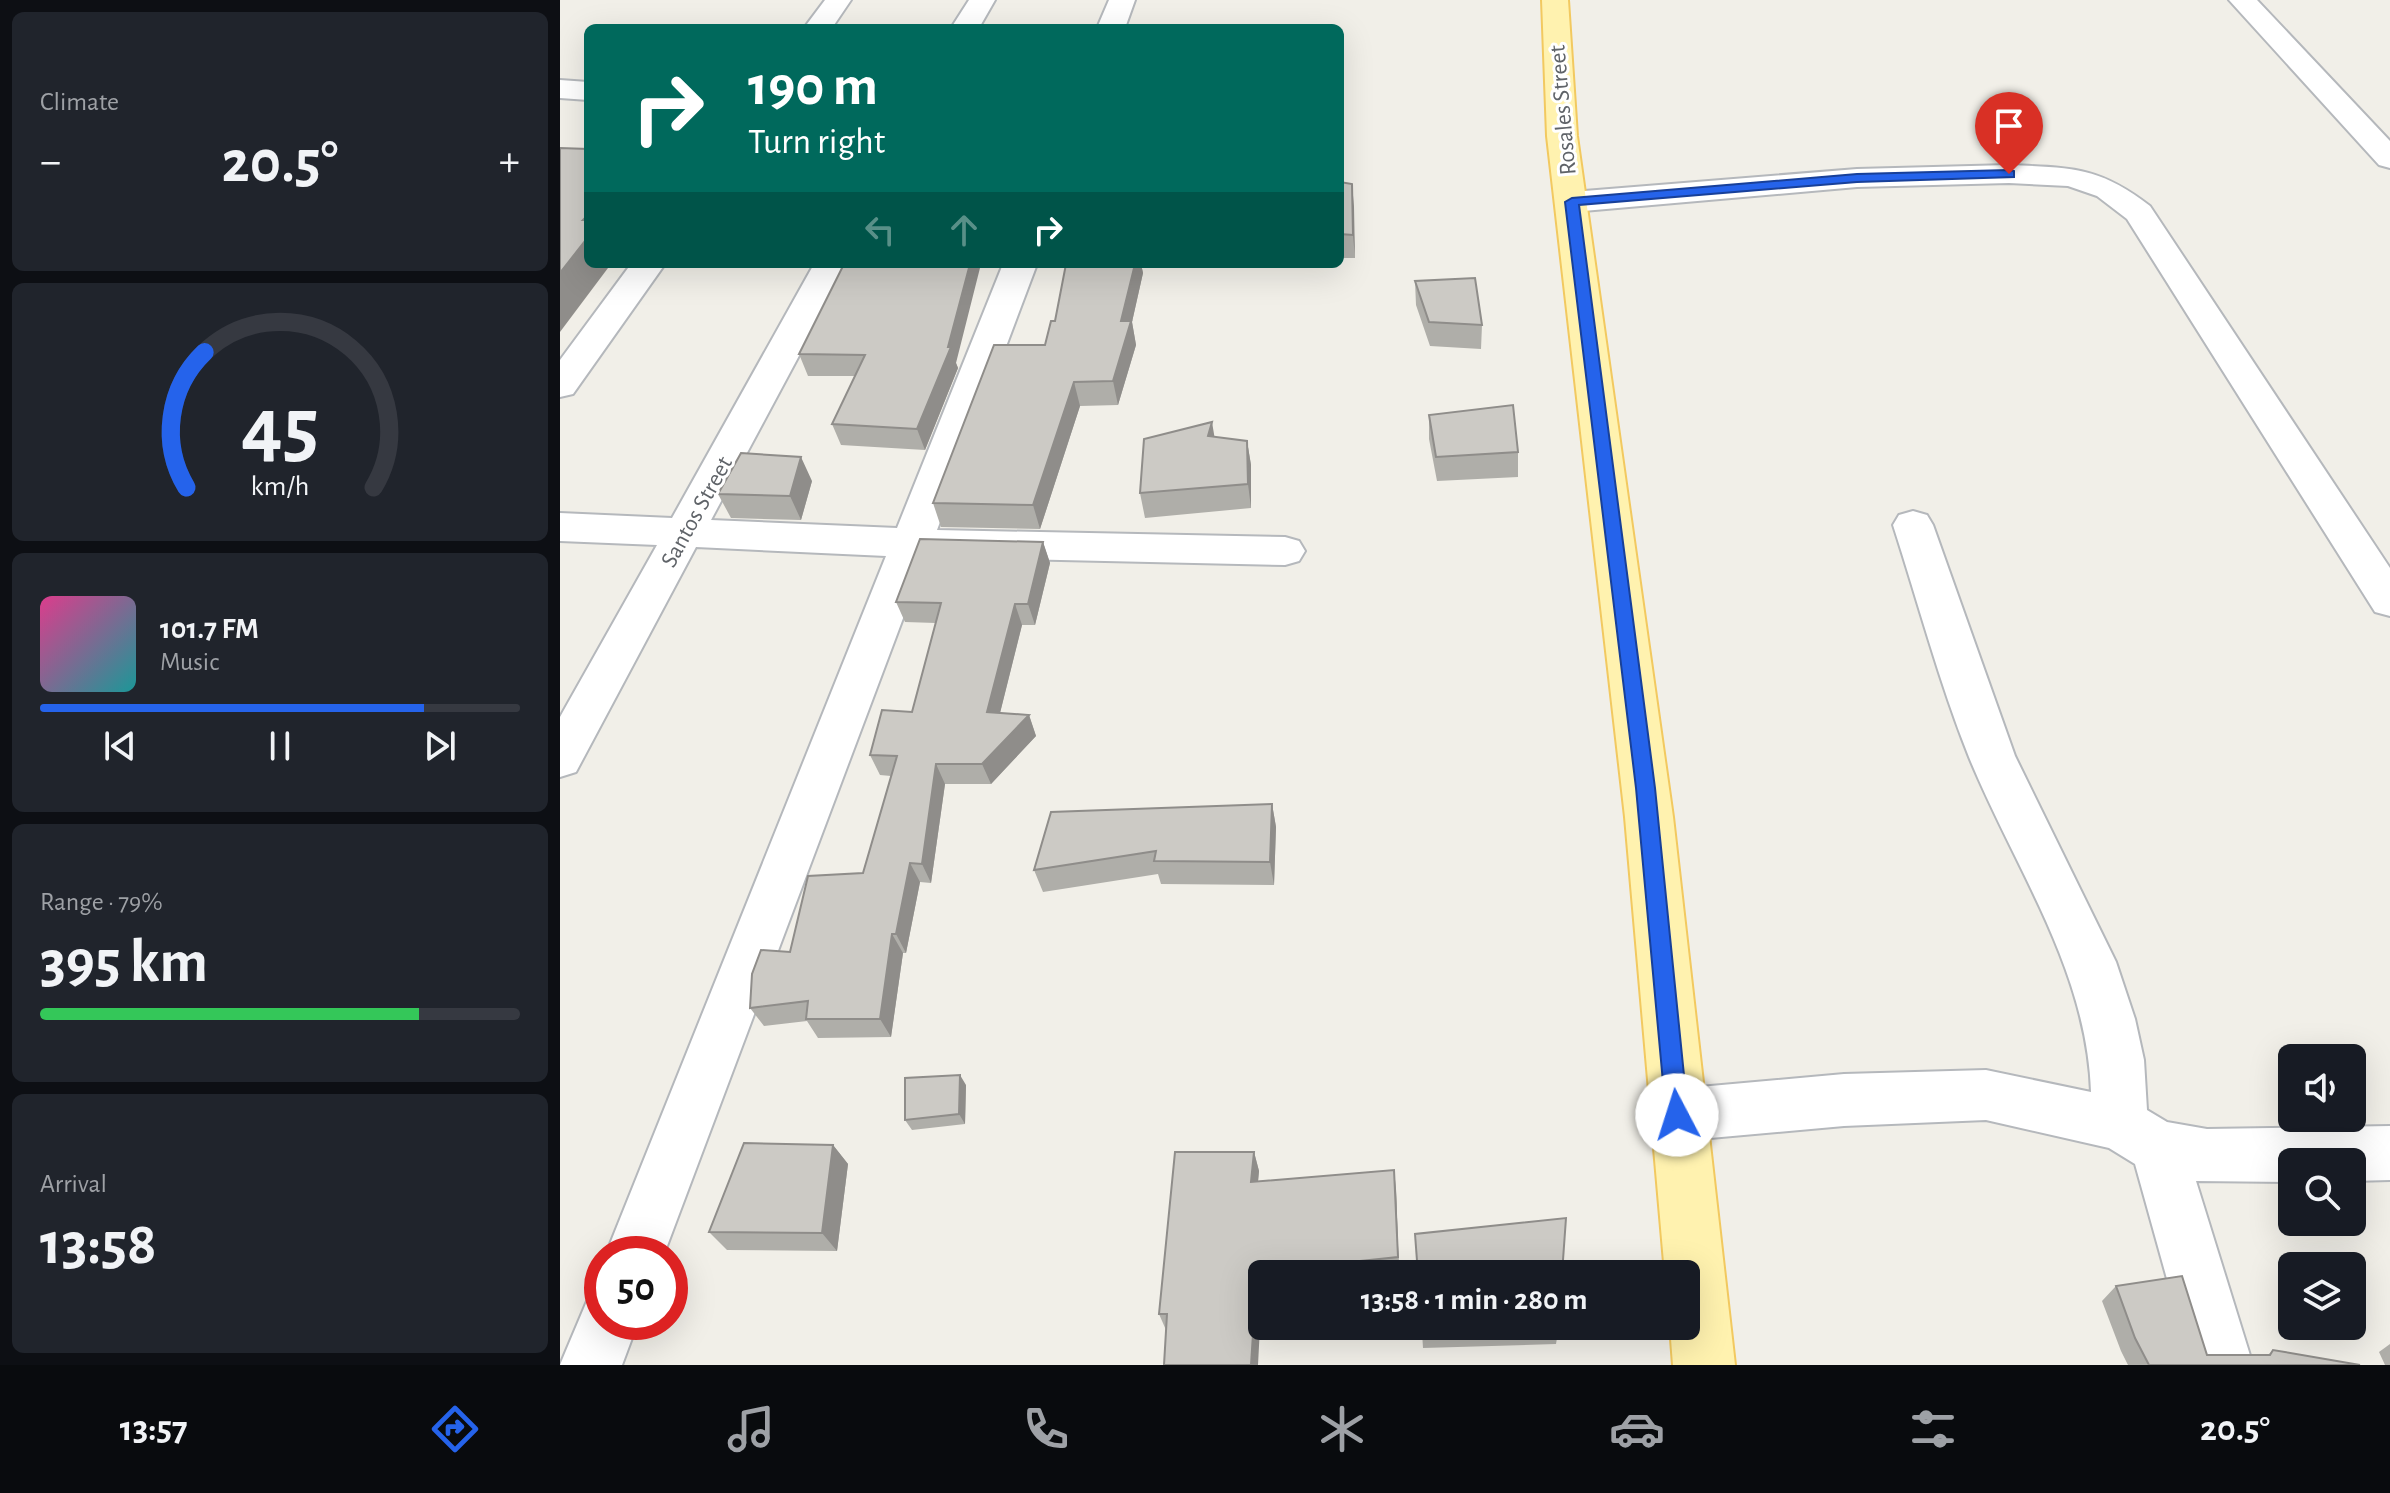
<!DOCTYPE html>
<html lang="en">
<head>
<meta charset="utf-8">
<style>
	:root { --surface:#171b24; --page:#20242c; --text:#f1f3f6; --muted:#9ea1a6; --line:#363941; --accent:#2563eb }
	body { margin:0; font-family:"Alegreya Sans",sans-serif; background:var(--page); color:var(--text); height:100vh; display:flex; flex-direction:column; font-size:30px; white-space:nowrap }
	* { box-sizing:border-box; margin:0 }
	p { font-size:26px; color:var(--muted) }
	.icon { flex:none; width:44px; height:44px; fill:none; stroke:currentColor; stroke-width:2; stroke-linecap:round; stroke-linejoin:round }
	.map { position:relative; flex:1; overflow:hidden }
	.side { display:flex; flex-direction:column; gap:12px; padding:12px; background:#0d0f14; width:560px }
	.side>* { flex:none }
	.top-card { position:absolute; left:24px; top:24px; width:760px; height:244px; border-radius:12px; box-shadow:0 8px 32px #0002; background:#00695c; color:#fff; overflow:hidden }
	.tools { position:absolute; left:1718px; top:1044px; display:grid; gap:16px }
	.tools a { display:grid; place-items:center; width:88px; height:88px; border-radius:12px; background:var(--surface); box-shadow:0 8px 32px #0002; font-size:40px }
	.speed { position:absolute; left:24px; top:1236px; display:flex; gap:16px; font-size:40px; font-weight:700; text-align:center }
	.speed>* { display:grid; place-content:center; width:104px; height:104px; border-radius:50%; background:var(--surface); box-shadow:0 8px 32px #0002; line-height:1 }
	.speed .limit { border:12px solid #d22; background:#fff; color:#111 }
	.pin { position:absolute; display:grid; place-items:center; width:68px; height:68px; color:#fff; margin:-82px -34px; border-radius:50% 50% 50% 0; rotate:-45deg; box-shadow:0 0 8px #0007 }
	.pin .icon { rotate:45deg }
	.me { position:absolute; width:88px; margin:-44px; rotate:355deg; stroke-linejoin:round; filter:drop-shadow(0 0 6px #0008) }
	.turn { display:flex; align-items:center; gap:28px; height:168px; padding:0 32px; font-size:36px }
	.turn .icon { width:104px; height:104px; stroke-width:2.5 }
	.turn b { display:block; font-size:56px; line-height:68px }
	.lanes { display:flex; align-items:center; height:76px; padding:0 32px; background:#0003; justify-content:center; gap:40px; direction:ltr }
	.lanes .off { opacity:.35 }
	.big { font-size:60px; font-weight:700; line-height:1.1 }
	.side .widget { flex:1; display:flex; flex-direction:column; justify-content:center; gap:12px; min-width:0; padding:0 28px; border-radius:12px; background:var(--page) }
	.side .dial { align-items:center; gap:0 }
	.dial svg { height:208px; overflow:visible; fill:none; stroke:var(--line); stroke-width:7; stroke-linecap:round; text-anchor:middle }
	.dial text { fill:var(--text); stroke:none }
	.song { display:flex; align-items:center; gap:24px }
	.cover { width:96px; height:96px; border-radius:12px; background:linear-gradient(135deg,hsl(330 70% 55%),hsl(180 70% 35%)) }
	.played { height:8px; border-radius:4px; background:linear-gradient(90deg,var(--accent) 80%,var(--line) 80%) }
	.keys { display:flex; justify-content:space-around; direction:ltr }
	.heat { display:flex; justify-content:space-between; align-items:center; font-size:44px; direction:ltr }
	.charge { height:12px; border-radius:6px; background:linear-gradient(90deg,#34c759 79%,var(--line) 0) }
	.trip { position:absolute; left:688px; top:1260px; width:452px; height:80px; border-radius:12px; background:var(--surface); box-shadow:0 8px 32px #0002; font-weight:700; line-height:80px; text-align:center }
	.dock { display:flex; height:128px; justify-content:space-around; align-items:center; background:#090b0e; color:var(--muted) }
	.dock .icon { width:56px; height:56px }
	.dock .on { color:var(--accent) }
	.dock b { font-size:36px; color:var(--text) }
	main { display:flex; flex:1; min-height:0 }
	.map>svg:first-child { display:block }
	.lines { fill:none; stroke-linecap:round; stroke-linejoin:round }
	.minor-casing { stroke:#b5b8bc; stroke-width:4 }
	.major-casing { stroke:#f2c960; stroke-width:4 }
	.minor { fill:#fff; fill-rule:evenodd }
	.major { fill:#fff2af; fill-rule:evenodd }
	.wall { fill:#afaea9 }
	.shaded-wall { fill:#8f8d8a }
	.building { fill:#cccac5; stroke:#8f8d8a; stroke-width:2 }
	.route { fill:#2563eb; stroke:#184099; stroke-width:2 }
	.labels { text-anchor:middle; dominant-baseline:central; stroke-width:6; stroke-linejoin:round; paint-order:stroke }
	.street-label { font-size:24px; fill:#5f6368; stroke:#fff }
</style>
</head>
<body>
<main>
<section class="side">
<div class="widget"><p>Climate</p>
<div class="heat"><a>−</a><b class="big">20.5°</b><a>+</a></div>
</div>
<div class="widget dial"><svg viewBox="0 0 100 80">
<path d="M14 69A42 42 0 1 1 86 69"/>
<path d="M14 69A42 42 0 0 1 21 17" stroke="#2563eb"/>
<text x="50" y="56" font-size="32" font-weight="700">45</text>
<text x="50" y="72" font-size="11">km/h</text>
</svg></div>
<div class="widget">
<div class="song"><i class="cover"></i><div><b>101.7 FM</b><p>Music</p></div></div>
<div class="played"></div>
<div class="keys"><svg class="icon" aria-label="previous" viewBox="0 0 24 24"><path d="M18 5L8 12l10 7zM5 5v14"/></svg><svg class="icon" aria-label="pause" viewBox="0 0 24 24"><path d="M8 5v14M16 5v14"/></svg><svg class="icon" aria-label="next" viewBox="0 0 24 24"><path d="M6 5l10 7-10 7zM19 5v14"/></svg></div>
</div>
<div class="widget"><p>Range · 79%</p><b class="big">395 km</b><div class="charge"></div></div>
<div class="widget"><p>Arrival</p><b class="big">13:58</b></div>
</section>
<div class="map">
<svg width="1830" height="1365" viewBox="0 0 1830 1365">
	<rect width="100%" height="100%" fill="#f1efe8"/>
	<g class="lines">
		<g class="minor-casing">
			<path id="minor" d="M265,0h26l-19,28h-28z
				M409,0h26l-16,28h-28z
				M549,0h26l-10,28h-28z
				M1669,0h28l133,141v27l-11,-3z
				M0,80l28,2v18l-28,-2z
				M1449,165c63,3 89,1 141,41l240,362v48l-15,-4 -248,-393 -30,-23 -29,-10 -59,-3 -152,4 -285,25 -11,-3 -5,-7 5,-7 11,-3 285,-23z
				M71,264h34l-92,130 -13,3v-37z
				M254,264h34l-137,256 186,8 106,-264h34l-100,266 348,7 14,4 6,10 -6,10 -14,4 -359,-8 -262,697h-58l280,-698 -190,-9 -120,225 -16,5v-60l97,-172 -97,-4v-28l112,5z
				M1353,511l14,4 6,10 82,231 101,206 19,57 9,41 3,50 20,12 40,7 183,-3v54l-38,1v-19h-60v20l-96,-1 57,184h-62l-56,-201 -26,-16 -123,-28 -142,6 -167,15 -19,-8 -9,-18 9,-18 19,-8 167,-15 142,-4 105,22c-4,-123 -77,-225 -122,-335 -30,-75 -51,-155 -76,-232l6,-10z
				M42,1294v28h36l-16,43h-62l27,-64z"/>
		</g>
		<g class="major-casing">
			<path id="major" d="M982,0h26l9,136 96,681 62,548h-62l-3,-39h16v-52h-21l-40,-457 -78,-681z"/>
		</g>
		<use href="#minor" class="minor"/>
		<use href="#major" class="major"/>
	</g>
	<path class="wall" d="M780,182l12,2 3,74h-15z
		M284,264l112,99 2,5 -33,82 -84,-5 -9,-21 23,-48h-47l-9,-22z
		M506,264h75l2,9 -11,49 4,23 -18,60 -38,1 -40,123 -99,-2 -8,-24 112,-158 10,-24z
		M855,281l67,44 -1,24 -51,-3 -14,-41z
		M869,415l89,37v25l-81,4 -8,-42z
		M654,437l33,4 4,24v43l-106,10 -5,-25z
		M252,481l-11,39 -70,-2 -13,-24z
		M483,542l7,21 -15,62h-13l-22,88 29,2 7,21 -45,48h-46l-14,99 -11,-1 -14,71h-3l-12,84 -73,1 -11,-17 -43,5 -14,-18 40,-56 73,-79 28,-97 -11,-1 -10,-20 42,-43 24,-89 -31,-1 -9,-20z
		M712,804l4,23 -2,58 -113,-1 -3,-10 -115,18 -9,-22z
		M406,1085l-1,39 -53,6 -7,-10z
		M273,1145l15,19 -11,87 -110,-1 -18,-18z
		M694,1152l5,19 -1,11 138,7 3,85h-137v22l-96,34 -7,-16z
		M1556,1286l91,69h61l5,-5 87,15h-232l-7,-14 -19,-50z
		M999,1326l-3,18 -133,4 -1,-16z
		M1830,1344v21h-5l-6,-13z"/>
	<path class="shaded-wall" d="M792,184l2,23 1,51 -2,-23z
		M28,237v27h23l-51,68v-59z
		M410,264h11l-25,99 2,5 -33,82 -8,-21z
		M575,264h6l2,9 -11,49 4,23 -18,60 -5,-24 8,-60z
		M514,382l6,24 -40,123 -7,-24z
		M652,422l4,24 -8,-10z
		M687,441l4,24v43l-3,-24z
		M241,457l11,24 -11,39 -11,-24z
		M483,542l7,21 -15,62 -7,-21z
		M455,604l7,21 -27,108 -8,-21z
		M469,715l7,21 -45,48 -9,-20z
		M376,764l9,20 -14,99 -9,-19z
		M712,804l4,23 -2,58 -4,-23z
		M350,863l10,19 -14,71 -10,-19z
		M332,934l11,19 -12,84 -11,-18z
		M400,1075l6,10 -1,39 -6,-10z
		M273,1145l15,19 -11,87 -15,-18z
		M694,1152l5,19 -3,30 -5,-19z
		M834,1170l2,19 3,85 -1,-17z
		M697,1272l5,16 -4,77h-7z"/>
	<path class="building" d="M0,148l28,1v66l-5,5h5v17l-28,36z
		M780,182l12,2 1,51 -13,-1z
		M284,264h126l-22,83h3l-34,82 -85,-5 33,-69 -66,-1z
		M506,264h69l-14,57h10l-18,60 -39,1 -41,123 -100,-2 61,-158h51l6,-24h4z
		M915,278l7,47 -53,-3 -14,-41z
		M953,405l5,47 -82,5 -7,-42z
		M652,422l-4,14 39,5 1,43 -108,9 4,-54z
		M181,453l60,4 -11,39 -72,-2z
		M360,539l123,3 -15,62h-13l-28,108 42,3 -47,49h-46l-14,100 -12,-1 -14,71h-4l-12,85h-74l2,-18 -58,7 2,-34 9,-24 29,2 18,-76 55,-3 34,-117 -27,-1 12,-45 30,2 29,-109 -45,-1z
		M712,804l-2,58 -116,-1 2,-10 -122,19 17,-58z
		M400,1075l-1,39 -54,6v-42z
		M184,1143l89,2 -11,88 -113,-1z
		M615,1152h79l-3,30 143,-12 4,87 -141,15 -6,93h-87l3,-51h-8z
		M1006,1218l-4,56h-144l-3,-40z
		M1622,1276l25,79h63l3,-5 87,15h-211l-14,-27 -19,-52z
		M862,1326h137l-1,2 -136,4z"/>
	<path class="route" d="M1449,170l5,1v6l-157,5 -278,23 76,583 33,327 -3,7 -8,3 -8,-3 -3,-7 -30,-327 -71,-586 7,-4 285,-24z"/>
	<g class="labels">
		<g class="street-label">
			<text transform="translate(1003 110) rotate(-95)">Rosales Street</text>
			<text transform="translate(137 512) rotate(-61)">Santos Street</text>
		</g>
	</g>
</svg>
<div class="tools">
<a><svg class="icon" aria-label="sound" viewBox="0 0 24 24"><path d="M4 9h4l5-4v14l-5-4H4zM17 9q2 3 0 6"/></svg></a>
<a><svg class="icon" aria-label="search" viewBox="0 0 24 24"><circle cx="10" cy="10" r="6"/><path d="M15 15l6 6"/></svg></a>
<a><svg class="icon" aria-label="layers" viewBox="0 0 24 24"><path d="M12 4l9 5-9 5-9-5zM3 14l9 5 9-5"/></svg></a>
</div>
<div class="speed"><div class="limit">50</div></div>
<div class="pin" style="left:1449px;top:174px;background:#d93025"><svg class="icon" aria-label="arrive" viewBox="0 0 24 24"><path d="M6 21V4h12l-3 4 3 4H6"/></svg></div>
<svg class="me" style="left:1117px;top:1115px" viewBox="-20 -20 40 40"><circle r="19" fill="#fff"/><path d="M0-13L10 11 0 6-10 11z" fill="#2563eb"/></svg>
<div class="trip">13:58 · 1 min · 280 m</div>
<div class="top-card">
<div class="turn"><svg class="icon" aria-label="right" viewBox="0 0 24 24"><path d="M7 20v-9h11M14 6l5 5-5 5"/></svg><div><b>190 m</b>Turn right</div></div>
<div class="lanes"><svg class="icon off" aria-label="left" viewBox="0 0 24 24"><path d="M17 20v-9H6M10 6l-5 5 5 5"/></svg><svg class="icon off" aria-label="ahead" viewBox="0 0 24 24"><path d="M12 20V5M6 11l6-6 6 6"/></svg><svg class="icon" aria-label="right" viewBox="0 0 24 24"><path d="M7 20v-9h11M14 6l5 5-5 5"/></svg></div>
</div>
</div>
</main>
<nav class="dock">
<b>13:57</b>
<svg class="icon on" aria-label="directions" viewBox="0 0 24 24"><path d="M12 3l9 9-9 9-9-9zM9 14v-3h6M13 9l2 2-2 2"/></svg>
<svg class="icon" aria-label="music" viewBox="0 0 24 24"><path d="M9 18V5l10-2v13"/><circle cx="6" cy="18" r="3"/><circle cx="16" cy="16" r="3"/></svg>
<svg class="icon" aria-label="phone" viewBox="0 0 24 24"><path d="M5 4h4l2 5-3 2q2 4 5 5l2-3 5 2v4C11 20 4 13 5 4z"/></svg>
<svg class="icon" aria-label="climate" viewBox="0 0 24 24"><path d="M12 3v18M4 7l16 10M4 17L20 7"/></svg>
<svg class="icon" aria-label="car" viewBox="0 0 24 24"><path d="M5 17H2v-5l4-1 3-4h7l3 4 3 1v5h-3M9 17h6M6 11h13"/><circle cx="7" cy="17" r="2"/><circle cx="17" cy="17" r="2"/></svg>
<svg class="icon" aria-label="filters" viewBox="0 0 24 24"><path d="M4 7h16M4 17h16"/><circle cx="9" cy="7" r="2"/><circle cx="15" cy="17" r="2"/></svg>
<b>20.5°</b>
</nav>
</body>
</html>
